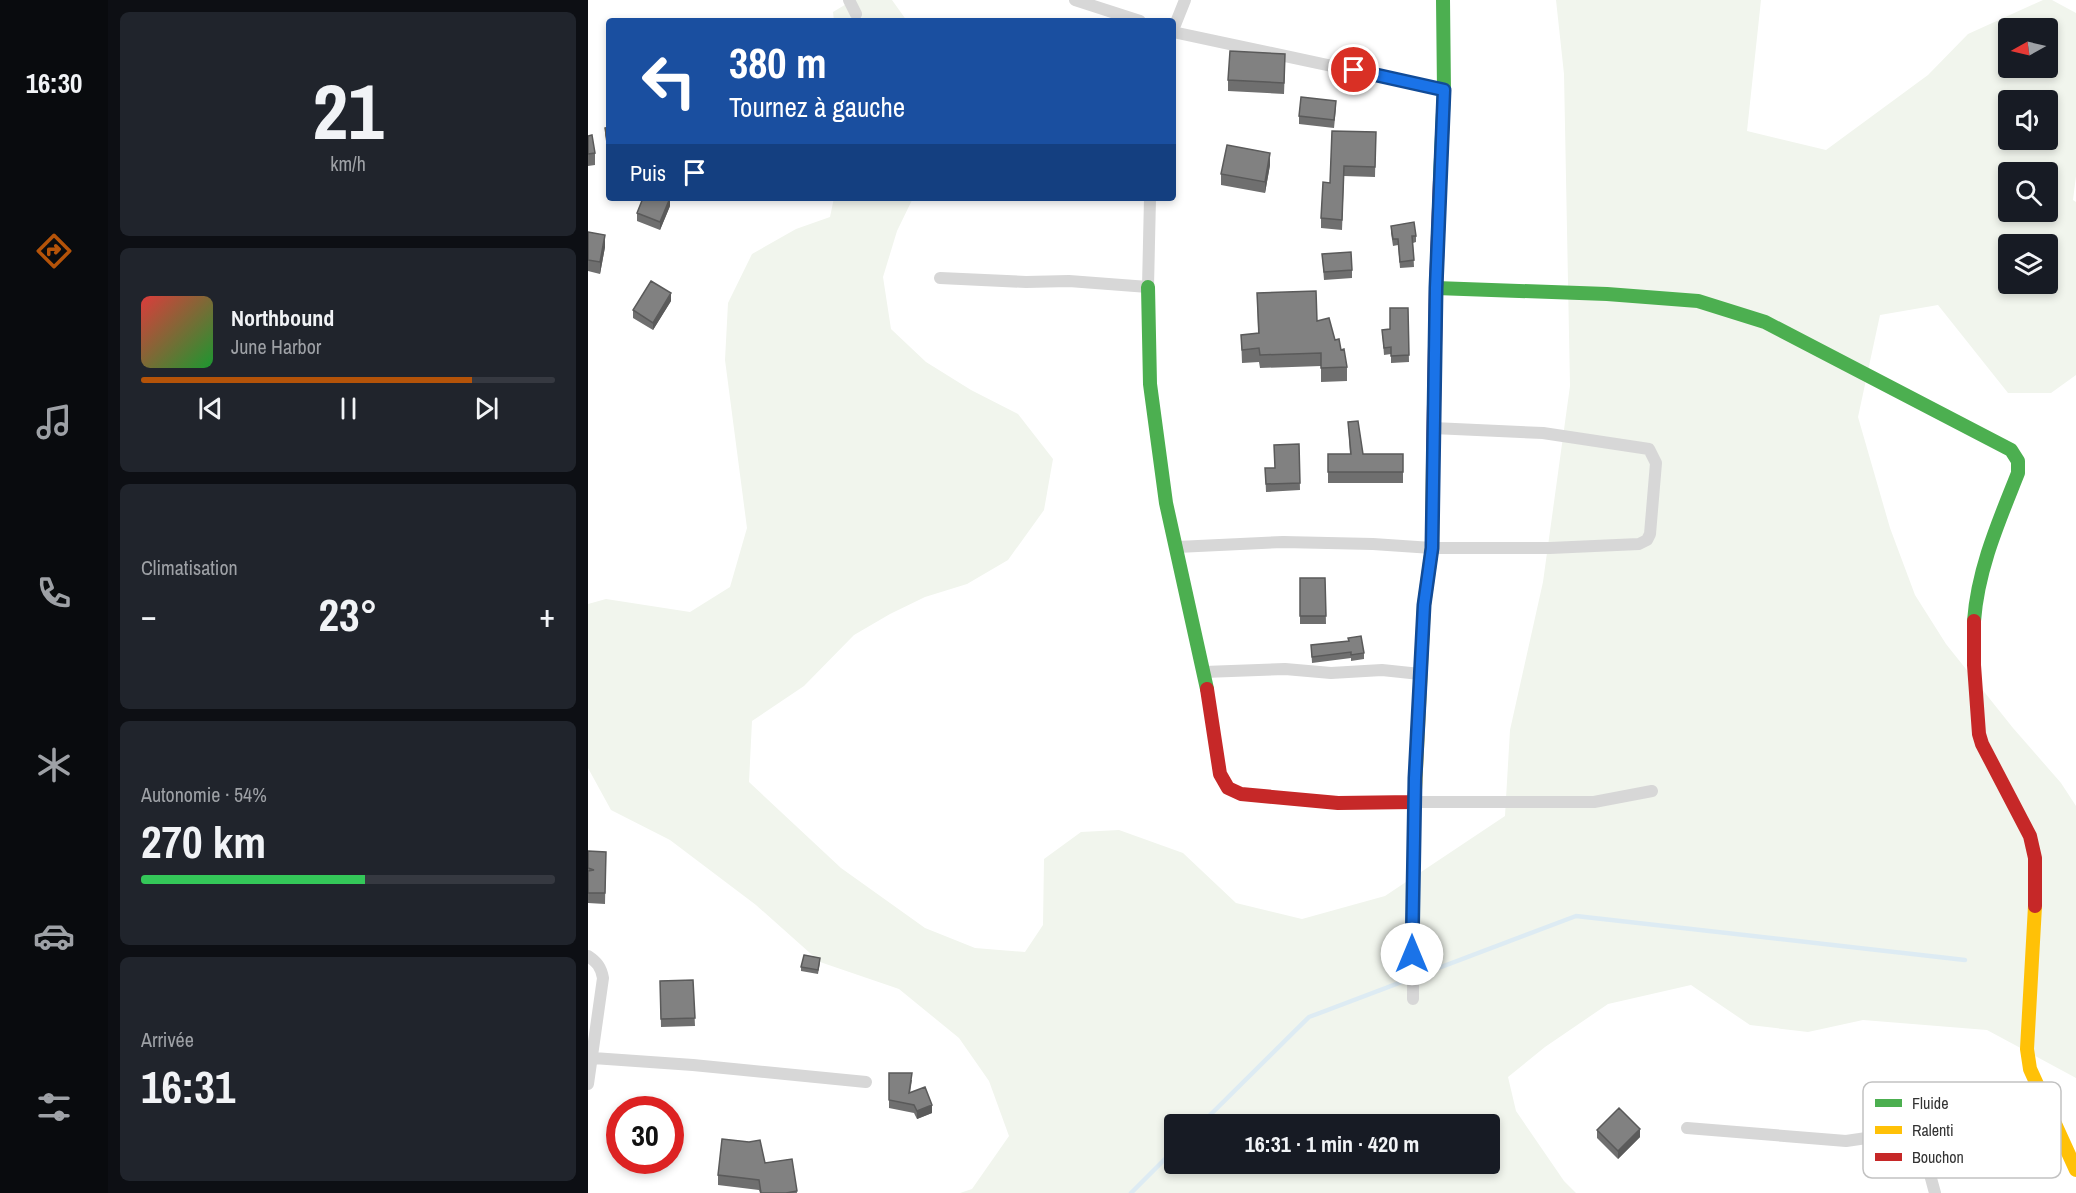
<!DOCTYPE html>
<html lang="fr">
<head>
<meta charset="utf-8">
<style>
	:root { --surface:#171b24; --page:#20242c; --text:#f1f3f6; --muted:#9ea1a6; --line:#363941; --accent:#b45309 }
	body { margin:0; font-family:"Archivo Narrow",sans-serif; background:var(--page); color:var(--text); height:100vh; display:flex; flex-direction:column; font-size:22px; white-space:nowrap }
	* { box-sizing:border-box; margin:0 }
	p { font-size:20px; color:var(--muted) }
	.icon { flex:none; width:33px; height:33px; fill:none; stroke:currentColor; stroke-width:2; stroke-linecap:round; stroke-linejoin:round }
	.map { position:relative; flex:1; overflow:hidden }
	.side { display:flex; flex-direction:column; gap:12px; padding:12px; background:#0d0f14; width:480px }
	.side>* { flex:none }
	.banner { position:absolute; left:18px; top:18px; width:570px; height:183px; border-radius:6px; box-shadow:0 3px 9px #0003; background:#1a4fa0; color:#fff; overflow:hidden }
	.needle { width:39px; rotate:262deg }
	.buttons { position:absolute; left:1410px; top:18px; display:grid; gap:12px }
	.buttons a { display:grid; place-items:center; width:60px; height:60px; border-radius:6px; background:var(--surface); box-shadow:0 3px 9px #0003; font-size:30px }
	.speed { position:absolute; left:18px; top:1096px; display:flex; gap:12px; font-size:30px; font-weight:700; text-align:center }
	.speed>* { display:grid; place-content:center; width:78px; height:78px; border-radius:50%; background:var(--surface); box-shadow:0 3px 9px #0003; line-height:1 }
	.speed .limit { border:9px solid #d22; background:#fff; color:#111 }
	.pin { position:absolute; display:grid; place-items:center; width:51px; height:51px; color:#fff; margin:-26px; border:3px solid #fff; border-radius:50%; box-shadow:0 2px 6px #0007 }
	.me { position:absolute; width:66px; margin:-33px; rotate:0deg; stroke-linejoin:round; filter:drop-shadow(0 0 4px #0008) }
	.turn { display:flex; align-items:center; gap:21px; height:126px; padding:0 24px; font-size:27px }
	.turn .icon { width:78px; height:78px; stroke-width:2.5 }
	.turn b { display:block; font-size:42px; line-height:51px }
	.then { display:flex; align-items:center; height:57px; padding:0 24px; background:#0003; gap:12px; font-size:22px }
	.big { font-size:45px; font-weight:800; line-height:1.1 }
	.side .tile { flex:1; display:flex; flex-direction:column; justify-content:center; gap:9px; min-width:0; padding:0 21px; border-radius:9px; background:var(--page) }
	.side .dial { align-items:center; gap:0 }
	.dial b { font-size:78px; line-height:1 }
	.song { display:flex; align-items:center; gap:18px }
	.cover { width:72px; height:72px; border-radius:9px; background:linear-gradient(135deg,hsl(0 70% 55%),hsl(130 70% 35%)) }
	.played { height:6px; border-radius:3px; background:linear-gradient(90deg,var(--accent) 80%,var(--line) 80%) }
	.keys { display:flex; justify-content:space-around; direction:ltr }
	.heat { display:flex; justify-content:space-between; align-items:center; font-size:33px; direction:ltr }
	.charge { height:9px; border-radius:4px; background:linear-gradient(90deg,#34c759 54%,var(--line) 0) }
	.trip { position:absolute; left:576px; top:1114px; width:336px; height:60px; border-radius:6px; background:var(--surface); box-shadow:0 3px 9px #0003; font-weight:800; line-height:60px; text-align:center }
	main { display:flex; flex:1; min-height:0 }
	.dock { display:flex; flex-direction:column; width:108px; justify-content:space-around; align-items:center; background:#090b0e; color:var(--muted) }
	.dock .icon { width:42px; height:42px }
	.dock .current { color:var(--accent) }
	.dock b { font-size:27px; color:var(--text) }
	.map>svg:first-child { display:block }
	.green { fill:#f1f5ed; fill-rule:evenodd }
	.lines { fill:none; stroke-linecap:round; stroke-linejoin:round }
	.stream { stroke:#ddebf3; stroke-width:4.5 }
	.street { stroke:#d7d7d7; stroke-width:12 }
	.fast { stroke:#4caf50; stroke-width:14 }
	.slow { stroke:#ffc107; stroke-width:14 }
	.jam { stroke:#c62828; stroke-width:14 }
	.wall { fill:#6f6f6f }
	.shaded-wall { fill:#5a5a5a }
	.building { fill:#818181; stroke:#5a5a5a; stroke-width:1.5 }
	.route-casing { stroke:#114b97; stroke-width:15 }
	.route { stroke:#1a73e8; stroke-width:10 }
	.key { fill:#fff; stroke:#c2c2c2; stroke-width:1.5 }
	.key-label { font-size:16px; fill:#333 }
</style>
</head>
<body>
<main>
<nav class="dock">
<b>16:30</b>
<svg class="icon current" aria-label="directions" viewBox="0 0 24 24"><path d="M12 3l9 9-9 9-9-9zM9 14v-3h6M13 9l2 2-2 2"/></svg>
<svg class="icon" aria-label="music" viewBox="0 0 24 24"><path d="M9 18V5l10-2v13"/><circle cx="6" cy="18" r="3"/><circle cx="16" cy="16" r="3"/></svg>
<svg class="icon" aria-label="phone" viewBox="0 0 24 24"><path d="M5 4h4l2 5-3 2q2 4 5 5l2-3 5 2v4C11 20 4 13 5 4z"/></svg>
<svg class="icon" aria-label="climate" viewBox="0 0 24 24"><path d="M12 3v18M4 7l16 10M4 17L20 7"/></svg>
<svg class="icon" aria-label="car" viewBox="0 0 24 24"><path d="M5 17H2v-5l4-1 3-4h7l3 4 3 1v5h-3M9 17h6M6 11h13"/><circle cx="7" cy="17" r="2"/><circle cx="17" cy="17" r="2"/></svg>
<svg class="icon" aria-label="filters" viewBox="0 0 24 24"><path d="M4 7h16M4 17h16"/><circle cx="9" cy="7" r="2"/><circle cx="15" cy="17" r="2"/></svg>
</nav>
<section class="side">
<div class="tile dial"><b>21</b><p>km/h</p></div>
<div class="tile">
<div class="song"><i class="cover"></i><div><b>Northbound</b><p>June Harbor</p></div></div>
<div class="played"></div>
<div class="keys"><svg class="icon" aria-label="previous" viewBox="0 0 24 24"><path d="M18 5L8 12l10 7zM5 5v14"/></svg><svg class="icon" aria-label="pause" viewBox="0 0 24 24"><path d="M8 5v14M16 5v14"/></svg><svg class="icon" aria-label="next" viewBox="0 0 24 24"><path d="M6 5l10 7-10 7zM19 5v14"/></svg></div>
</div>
<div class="tile"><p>Climatisation</p>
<div class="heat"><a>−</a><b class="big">23°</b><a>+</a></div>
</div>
<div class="tile"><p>Autonomie · 54%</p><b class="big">270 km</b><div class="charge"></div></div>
<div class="tile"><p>Arrivée</p><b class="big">16:31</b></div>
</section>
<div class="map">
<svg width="1488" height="1193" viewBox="0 0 1488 1193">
	<rect width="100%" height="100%" fill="#fff"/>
	<path class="green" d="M265,0h39l15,21h-73l-1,-9z
		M968,0h205l-14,131 79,19 102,-75 40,-41 75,-34h9l24,13v163l-3,24 3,2v173l-25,18h-43l-70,-88 -58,10 -22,102 32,111 25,67 31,49 67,84 48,55 15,23v272l-89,-48 -124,-10 -55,12 -58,-7 -59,-40 -83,19 -63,43 -37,30 8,34 48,70 12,12h-616l12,-4 37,-53 -20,-55 -30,-43 -60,-49 -79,-27 -64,-57 -86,-65 -59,-30 -23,-42v-164l18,-5 84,13 40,-25 17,-59 -22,-168 3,-57 24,-49 44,-25 34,-12 4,-19h79l-16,33 -14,46 8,52 35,33 45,28 47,24 35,45 -9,51 -36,50 -41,24 -42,13 -35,17 -36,21 -50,51 -52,35 -3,61 92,86 84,60 50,20 50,4 18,-27 1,-66 37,-27 38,-2 64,23 53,50 66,16 83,-23 120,-80 5,-86 33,-148 27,-196 -6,-312zM1420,28h40v40h-40zM1420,100h40v40h-40zM1420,172h40v40h-40zM1420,244h40v40h-40zM586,1125h316v39h-316z"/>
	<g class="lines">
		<path class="stream" d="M612,1125l109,-108 267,-101 389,44
			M543,1193l43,-43"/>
		<path class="street" d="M261,0l7,14
			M487,0l65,21
			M585,30l12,-30
			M585,32l271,58
			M352,278l86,4 43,-1 79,6 2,-89
			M589,547l106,-5 90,2 59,4h118l89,-4 8,-4 3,-6 6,-71 -7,-14 -106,-16 -110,-5
			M616,672l81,-3 46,4 51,-3 38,4
			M0,956c9,6 13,11 15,22l-15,106
			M825,999l1,-197h180l58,-11
			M5,1058l100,7 173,17
			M1099,1128l159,13 48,-7 13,2 10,7 8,13 10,37"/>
		<path class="fast" d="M852,180l4,-90 -1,-90
			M560,287l2,97 16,119 41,186
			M848,288l171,6 91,7 67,21 246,128 7,11v12c-19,48 -40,95 -44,148"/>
		<path class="slow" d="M827,790l9,-185 8,-57 1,-86
			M1447,906l-8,143 3,20 46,101"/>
		<path class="jam" d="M845,462l3,-174 4,-108
			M1386,621v44l5,69 3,10 48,92 5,22v48
			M619,689l13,85 8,14 13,6 97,9 76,-1 1,-12"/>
	</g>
	<path class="wall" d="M697,66l-1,28 -56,-3v-11z
		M748,108l-2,20 -35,-4v-8z
		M21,127v26h-1l-3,-18v-7z
		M744,131l44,1 -1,45 -31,-1 -2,54 -21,-2v-10l9,-35z
		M0,136l7,17v12l-7,1z
		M682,165l-5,28 -44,-8v-11z
		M82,206l-10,24 -23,-9v-8z
		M803,226l25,10v6l-3,1 1,24 -14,1 -2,-23 -5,1 -2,-13z
		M0,232l17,15 -5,27 -12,-3z
		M734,254l30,16v8l-28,2z
		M669,293l60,28 18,19 6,10 6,17v14l-26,1v-16l-61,2 -1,-6 -17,1 -1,-28 17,-2z
		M83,301l-18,29 -20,-12v-8z
		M820,308l1,54 -18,1v-9l-7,1 -2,-25 8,-1z
		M760,422l15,32h40v29h-75v-29h22z
		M711,444l1,46 -34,2 -1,-24h10z
		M712,578h25l1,46h-26z
		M723,645l53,8v6l-13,2v-3l-39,5z
		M0,851l18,1 -1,52 -17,-1z
		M232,962l-2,12 -17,-3v-4z
		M105,980l2,46 -34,1 -1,-46z
		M301,1073l23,7 -2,13 22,20 -15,6 -3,-6 -25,-5z
		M1009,1130l43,7 -22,22 -21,-21z
		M204,1159l5,34h-37l-1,-3 -41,-5v-10l47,-12z"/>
	<path class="shaded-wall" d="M682,153v12l-5,28v-11z
		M82,198v8l-10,24v-8z
		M17,235v12l-5,27v-12z
		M83,293v8l-18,29v-7z
		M344,1105v8l-15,6v-8z
		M1052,1129v8l-22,22v-8z"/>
	<path class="building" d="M642,51l55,3 -1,29 -56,-3z
		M713,97l35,4 -2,19 -35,-4z
		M21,127v18h-1l-3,-17z
		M744,131l44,1 -1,35 -31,-1 -2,54 -21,-2 2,-36 7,1z
		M4,135l3,18 -7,1v-18z
		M639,145l43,8 -5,29 -44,-8z
		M55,198h27l-10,24 -23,-9z
		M826,222l2,14h-4l2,24 -14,2 -2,-23h-5l-2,-13z
		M0,232l17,3 -5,27 -12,-2z
		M763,252l1,18 -28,2 -2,-18z
		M63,281l20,12 -18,30 -20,-13z
		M728,291l1,30 12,-3 6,22 4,-1 2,11 3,-1 3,18 -26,1v-15l-61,2 -1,-7 -17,2 -1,-15 18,-2 -2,-40z
		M802,308h18l1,47 -18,1v-9l-7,1 -2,-18 8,-1z
		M770,421l5,33h40v18h-75v-18h23l-3,-32z
		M711,444l1,39 -34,1 -1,-16h10l-1,-23z
		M712,578h25l1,38h-26z
		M773,636l3,17 -13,2v-3l-39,5 -1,-12 38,-4 -1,-3z
		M0,851l18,1 -1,41h-17v-22l6,-1 -6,-2z
		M216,955l16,3 -2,12 -17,-3z
		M105,980l2,38 -34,1 -1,-38z
		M301,1073h23l-3,20 16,-6 7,18 -15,6 -3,-6 -25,-5z
		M1031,1108l21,21 -22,22 -21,-21z
		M134,1139l27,3 11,-2 5,23 27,-4 5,32 -11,2h-25l-2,-13 -41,-5z"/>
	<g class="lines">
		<g class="route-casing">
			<path id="route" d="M766,70l90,20 -8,198 -4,260 -8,57 -9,173 -3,176"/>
		</g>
		<use href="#route" class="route"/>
	</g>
	<rect x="1275" y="1082" width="198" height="96" rx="9" class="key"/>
	<rect x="1287" y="1099" width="27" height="8" fill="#4caf50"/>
	<rect x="1287" y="1126" width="27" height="8" fill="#ffc107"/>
	<rect x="1287" y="1153" width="27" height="8" fill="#c62828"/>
	<g class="key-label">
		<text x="1324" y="1109">Fluide</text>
		<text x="1324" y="1136">Ralenti</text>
		<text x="1324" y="1163">Bouchon</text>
	</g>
</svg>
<div class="buttons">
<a><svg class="needle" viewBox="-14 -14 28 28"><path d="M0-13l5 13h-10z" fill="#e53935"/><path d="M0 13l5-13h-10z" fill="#9ea1a6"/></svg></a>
<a><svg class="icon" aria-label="sound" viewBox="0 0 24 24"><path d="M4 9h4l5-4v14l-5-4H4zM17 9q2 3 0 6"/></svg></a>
<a><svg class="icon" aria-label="search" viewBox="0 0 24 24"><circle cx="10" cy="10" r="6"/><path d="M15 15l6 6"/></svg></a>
<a><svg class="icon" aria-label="layers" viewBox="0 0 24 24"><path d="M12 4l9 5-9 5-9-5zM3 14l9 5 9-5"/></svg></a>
</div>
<div class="speed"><div class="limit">30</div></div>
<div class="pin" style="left:766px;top:70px;background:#d93025"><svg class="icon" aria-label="arrive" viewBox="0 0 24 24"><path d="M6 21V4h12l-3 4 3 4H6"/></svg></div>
<svg class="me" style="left:824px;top:954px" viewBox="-20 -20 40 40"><circle r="19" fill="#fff"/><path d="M0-13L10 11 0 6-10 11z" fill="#1a73e8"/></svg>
<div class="trip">16:31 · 1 min · 420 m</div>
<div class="banner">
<div class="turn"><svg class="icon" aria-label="left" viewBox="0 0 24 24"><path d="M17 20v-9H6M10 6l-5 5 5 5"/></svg><div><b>380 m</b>Tournez à gauche</div></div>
<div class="then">Puis<svg class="icon" aria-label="arrive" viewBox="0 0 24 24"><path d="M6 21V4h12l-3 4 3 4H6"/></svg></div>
</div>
</div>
</main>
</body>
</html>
